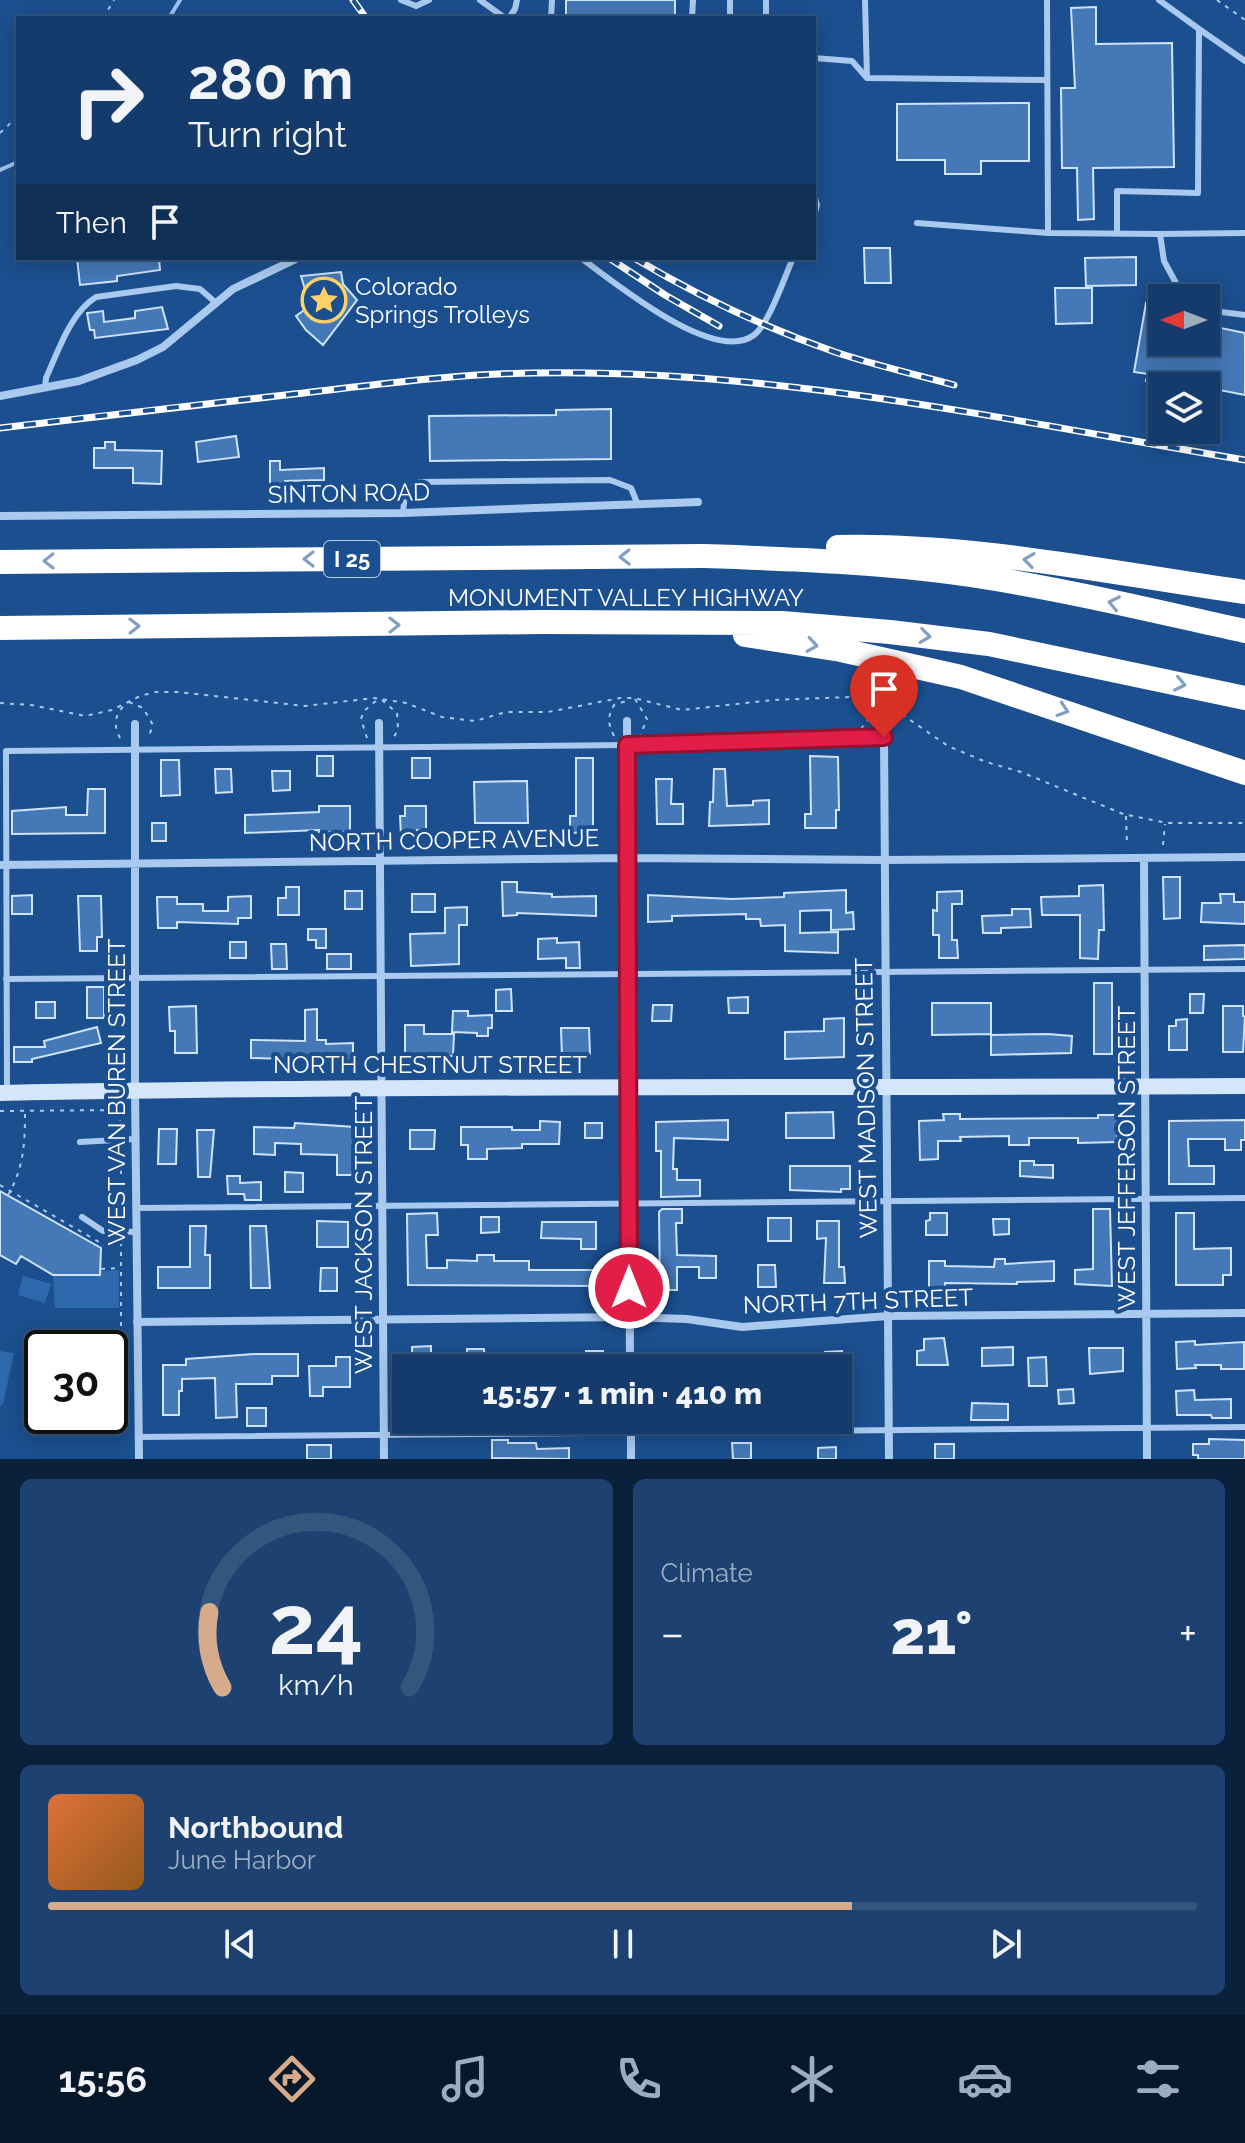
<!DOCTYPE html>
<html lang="en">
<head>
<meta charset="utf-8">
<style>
	:root { --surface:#143b6b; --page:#1d4271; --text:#f1f3f6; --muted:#9dadc1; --line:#33557e; --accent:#d6ab8b }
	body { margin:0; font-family:Raleway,sans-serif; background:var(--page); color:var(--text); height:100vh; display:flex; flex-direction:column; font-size:30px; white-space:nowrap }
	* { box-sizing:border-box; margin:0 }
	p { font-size:26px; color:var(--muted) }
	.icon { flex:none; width:44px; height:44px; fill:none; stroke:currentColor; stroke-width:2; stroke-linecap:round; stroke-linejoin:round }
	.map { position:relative; height:1459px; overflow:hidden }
	.side { display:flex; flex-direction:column; gap:20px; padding:20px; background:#0b203b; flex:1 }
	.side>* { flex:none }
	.banner { position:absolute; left:16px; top:16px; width:800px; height:244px; border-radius:0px; box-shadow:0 4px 20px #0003,0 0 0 2px var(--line); background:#143b6b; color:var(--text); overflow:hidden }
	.needle { width:52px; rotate:270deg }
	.buttons { position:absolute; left:1148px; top:284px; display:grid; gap:16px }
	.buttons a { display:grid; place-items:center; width:72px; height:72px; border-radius:0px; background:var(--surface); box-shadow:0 4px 20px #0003,0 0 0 2px var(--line); font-size:40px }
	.speed { position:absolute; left:24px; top:1330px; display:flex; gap:16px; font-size:40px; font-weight:700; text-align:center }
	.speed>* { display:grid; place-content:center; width:104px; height:104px; border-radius:50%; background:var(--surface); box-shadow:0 4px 20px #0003,0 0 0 2px var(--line); line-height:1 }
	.speed .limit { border:4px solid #111; border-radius:12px; background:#fff; color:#111 }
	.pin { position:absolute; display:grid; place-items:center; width:68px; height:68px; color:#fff; margin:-82px -34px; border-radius:50% 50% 50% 0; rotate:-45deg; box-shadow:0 0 8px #0007 }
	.pin .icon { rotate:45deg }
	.me { position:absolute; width:88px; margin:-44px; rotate:0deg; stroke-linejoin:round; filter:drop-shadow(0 0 6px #0008) }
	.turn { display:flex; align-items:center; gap:28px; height:168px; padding:0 40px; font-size:36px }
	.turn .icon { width:104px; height:104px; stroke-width:2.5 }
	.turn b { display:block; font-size:56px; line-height:68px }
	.then { display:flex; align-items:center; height:76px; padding:0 40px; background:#0003; gap:16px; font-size:30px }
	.big { font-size:60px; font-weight:800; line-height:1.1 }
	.side .widget { flex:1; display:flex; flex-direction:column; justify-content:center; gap:12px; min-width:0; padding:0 28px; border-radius:12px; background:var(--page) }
	.side .dial { align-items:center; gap:0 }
	.dial svg { height:208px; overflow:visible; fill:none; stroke:var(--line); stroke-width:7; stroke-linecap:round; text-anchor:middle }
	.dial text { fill:var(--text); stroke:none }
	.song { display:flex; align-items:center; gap:24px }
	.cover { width:96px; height:96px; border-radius:12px; background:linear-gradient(135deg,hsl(20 70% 55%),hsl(30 70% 35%)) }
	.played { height:8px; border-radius:4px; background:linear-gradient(90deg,var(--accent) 70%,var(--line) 70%) }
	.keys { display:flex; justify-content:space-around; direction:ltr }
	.heat { display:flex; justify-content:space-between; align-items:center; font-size:44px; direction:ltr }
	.side .tiles { flex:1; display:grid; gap:20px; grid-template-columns:1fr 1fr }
	.widget:last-child { grid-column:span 2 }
	.trip { position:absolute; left:392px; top:1354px; width:460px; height:80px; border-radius:0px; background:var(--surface); box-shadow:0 4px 20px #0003,0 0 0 2px var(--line); font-weight:800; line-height:80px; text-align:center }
	.tab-bar { display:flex; height:128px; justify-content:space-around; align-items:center; background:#08182b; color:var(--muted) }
	.tab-bar .icon { width:56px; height:56px }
	.tab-bar .active { color:var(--accent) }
	.tab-bar b { font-size:36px; color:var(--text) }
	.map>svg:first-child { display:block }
	.green { fill:#2e69ad }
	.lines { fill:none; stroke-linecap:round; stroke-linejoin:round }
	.stream { stroke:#9cc4f0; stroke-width:4 }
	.building { fill:#4478b7; stroke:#cfe3fa; stroke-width:2 }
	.path { stroke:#a9c9ee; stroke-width:2; stroke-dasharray:4 6; stroke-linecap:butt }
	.lane { stroke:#a9c9ee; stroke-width:6 }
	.street { stroke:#a9c9ee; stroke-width:8 }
	.secondary { stroke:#d6e6fa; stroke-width:16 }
	.highway { stroke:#fff; stroke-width:24 }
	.rail-casing { stroke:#fff; stroke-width:7 }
	.rail { stroke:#1b4f8f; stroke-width:4; stroke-dasharray:12; stroke-linecap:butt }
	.oneway { stroke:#829ec1 }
	.route-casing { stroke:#92132f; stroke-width:20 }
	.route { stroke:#e11d48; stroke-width:14 }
	.labels { text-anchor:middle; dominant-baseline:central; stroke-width:8; stroke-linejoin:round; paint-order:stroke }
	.shield { fill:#1b4f8f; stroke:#bbcadd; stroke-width:2 }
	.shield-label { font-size:22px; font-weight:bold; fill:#fff }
	.poi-label { font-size:24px; fill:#fff; stroke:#1b4f8f; text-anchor:start }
	.street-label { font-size:24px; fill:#fff; stroke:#1b4f8f }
</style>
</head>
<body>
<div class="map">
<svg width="1245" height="1459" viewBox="0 0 1245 1459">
	<rect width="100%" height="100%" fill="#1b4f8f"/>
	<path class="green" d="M119,1270v38h-64l-2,-33h47l1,-4z
		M23,1276l28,8 -6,19 -27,-8z
		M0,1351l14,2 -11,51 -3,2z"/>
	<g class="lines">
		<path class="stream" d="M169,18l11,-18
			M0,170l18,-8"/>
	</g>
	<path class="building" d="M566,0h109v18h-109z
		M1096,7v37l76,-1 2,124 -81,1 1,51 -16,1 -1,-52h-15l-1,-80h14l-4,-80z
		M1029,103v58h-48v13h-36v-14h-48v-56z
		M864,248h26l1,35h-26z
		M1136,257v28l-50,1 -1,-28z
		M77,258h82l1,12 -43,6v5l-37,4z
		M341,272l2,12 14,16 -34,45 -17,-15 -10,-14 14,-10 -9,-30z
		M1055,288h37v35l-36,1z
		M1146,303l16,3 -6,38 25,4 1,-6h24v-17l39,8v62l-77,-15 -1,5 -21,-4 2,-7 -14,-2z
		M162,307l6,22 -73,9 -1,-8h-4l-3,-17 16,-2 1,11 31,-4v-7z
		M611,409v50l-181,2 -1,-45 127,-1v-5z
		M236,436l3,21 -41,5 -2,-20z
		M105,442h10v8l47,1 -1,33 -28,-1v-15h-39v-20h11z
		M270,461h10v9l44,-2v12l-39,1v7h-15z
		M317,756h16v20h-16z
		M810,756l28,1 1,53h-3v18h-31v-14h6z
		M412,758h18v20h-18z
		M576,758h17v74l-23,1v-17h6z
		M161,760h18l1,35 -19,1z
		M215,769h16l1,23 -16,1z
		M714,769h11l2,37 26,-1v-4l16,-1v24l-60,2 1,-24h3z
		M272,771h18v19l-17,1z
		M656,779h16l-1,25h12v20h-26z
		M527,781l1,42h-53l-1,-41z
		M88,789h17v44l-93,1v-23l54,-4v8h21z
		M319,806h31v26h-31v-2l-74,3v-18l74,-3z
		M405,806h21v24h-9v5h-16l-1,-19h5z
		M152,823h14v18h-14z
		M1163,877h17v41l-16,1z
		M502,882h15v10l35,2v3l44,-1v20l-79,-3v2l-14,1z
		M1103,885l1,45h-5l-1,29 -18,-1v-43h-38l-1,-18 38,-1v-10z
		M286,887h13v28h-21v-17h8z
		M846,890v23l7,-1 1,17 -23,1v-20l-31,1v22l38,-1v21l-53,-2v-26l-24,1 -1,-7h-14v-5l-74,2v5l-24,1v-27l84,4 52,-2v-4z
		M345,891h17v18h-17z
		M962,891v13h-10v36h5l1,18h-19v-23h-6v-25l4,1v-19z
		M412,894h23v18h-23z
		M1220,894h14v8h11v22l-44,-2 1,-19h19z
		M32,895v19h-20v-18z
		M78,896h23l1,41h-5v14h-17z
		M251,896v22h-13v6l-61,-2v6h-19l-1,-31h20v7h26v7h25v-14z
		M467,907v18h-8v39l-48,2 -1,-32 35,-1v-25z
		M1012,909h18l1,18 -30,1v5h-18l-1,-17 30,-1z
		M308,929h18v19h-10v-8h-8z
		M557,938v5l22,-1 1,26h-14v-10l-28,1v-20z
		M230,942h16v16h-16z
		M271,944h15l1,25h-15z
		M1245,945v14l-41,1v-14z
		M327,954h24v15h-24z
		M1094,983h18v71h-18z
		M87,987h17v31h-17z
		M511,989l1,22h-16v-21z
		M1190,994h14l-1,19h-13z
		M748,997v16h-19l-1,-15z
		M36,1002h19v16h-19z
		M932,1003h59v31l-59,1z
		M653,1005h19l-1,16h-19z
		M196,1006l1,47h-22v-22h-5l-1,-24z
		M1223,1006h20v10h2l-2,36h-20z
		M317,1009v31h9v4l27,-1v18l-102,-3v-18l54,1v-31z
		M453,1011h15v5l24,-1v13h-4v8h-11v-3l-25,-1z
		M844,1018v39l-59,2v-27l39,-1v-12z
		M1187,1019v31h-18v-24h7v-6z
		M405,1025h19v9h30l-1,22 -48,2z
		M97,1027l4,16 -69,16v3h-18v-15h31l-1,-6z
		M561,1028h28l1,26h-14v5h-14z
		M1048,1034l24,2 -1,17 -80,2v-20z
		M833,1112l1,26h-48v-25z
		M943,1114h17v5l138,-1v-3h19v27l-39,1v-5h-49v7h-20v-9l-49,1 1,4h-23v18l-18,1 -1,-39 25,-1z
		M728,1120v20l-54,-2 -1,31h4v11h23v16l-39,1v-46h-5v-29z
		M1245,1120v20h-4v10h-16v-11h-37l1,27h25v18h-45v-63z
		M540,1121l20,1 -1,22h-37v4l-35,1v10h-19v-14h-7v-18h51v3h28z
		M295,1123l60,4v48h-18v-20l-36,-1v-10l-26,-1v12l-21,-1v-27l40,1z
		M585,1123h17v15h-17z
		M159,1129h18l-1,35h-18z
		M197,1130h17l-4,47h-12z
		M410,1130h25l-1,19h-24z
		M1020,1161h14v4h19v13l-33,-2z
		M790,1166h60v23h-9v3l-51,-2z
		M285,1172l18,1v19h-18z
		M227,1176h13v7l21,-1v18h-16l-1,-6h-16z
		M0,1191l101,57 -1,27h-47l-32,-19 -5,8 -16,-9z
		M662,1209h20v14h-6l1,32 39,1v22h-17v-11h-22v23h-17l-1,-78z
		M1093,1209h17l2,77 -37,-2v-14l18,-1z
		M437,1213l1,22h-12l1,33h20v-8l30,1v-6h17v6h35v9h65l1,16 -187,-1 -1,-71z
		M930,1213h17v22h-21v-14l4,-1z
		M1176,1213h18v36l37,-1v27h-8v10h-47z
		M481,1217h18v15l-18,1z
		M768,1218h23v23h-23z
		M993,1219h16v15l-15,1z
		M317,1221l31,1v25h-31z
		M817,1221h22v46h5l1,16h-21l2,-45 -9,1z
		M542,1222h54v27h-15v-10l-40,-1z
		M190,1226h16l-1,29h5v33h-52v-21h32z
		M250,1226h16l4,62h-19z
		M995,1259h10v5l49,-3v20l-37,1v2l-72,-1v7h-16v-29h16v5l49,1z
		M758,1265h17l1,22h-18z
		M321,1268h16v23h-17z
		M944,1338l4,27h-31v-14l7,-1v-11z
		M1195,1341v4l49,-3v27h-23v-4h-26l1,3 -19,1 -1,-27z
		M431,1346v22h-19v-21z
		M1013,1347v18l-31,1v-18z
		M1089,1348h34v23l-33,3z
		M467,1349h17l1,19h-17z
		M586,1351h17v17h-47v-14l30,-1z
		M842,1351l1,17h-18v-16z
		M254,1354h44v22h-26v8h-36l1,33 -21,1 -1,-40 -33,1v12h-3v24h-16v-50h23v-6z
		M766,1356v12h-24v-11z
		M336,1357h14v30h-27v9h-13l-1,-30h27z
		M1046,1357l1,29h-18l-1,-28z
		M1073,1389l1,14 -15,1 -1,-14z
		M1194,1390l1,10 36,-1v19h-19l-1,-3h-34l-1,-24z
		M972,1403l36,1v16h-37z
		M247,1408h19v18h-19z
		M1209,1439l36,1v19h-47v-4h-5v-11h16z
		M492,1440h16v3h28l1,6 32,-1v11l-77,-1z
		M732,1443h19v16h-18z
		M935,1444h19v15h-19z
		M307,1445h24v14h-24z
		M836,1447v12h-18v-11z"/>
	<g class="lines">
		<path class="path" d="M1217,0l28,20
			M103,18l11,-18
			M0,133l18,-17
			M635,699l12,20 -7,17
			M382,700l15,13 1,16 -4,8
			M129,702l14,6 10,17 -5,13
			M0,703l31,2 54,11 27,-6 28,-14 16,-4h22l127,14 69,-8 32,5 36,14 33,4 31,-9h42l72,-14h14l48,12 91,-10 77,-3 24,5 23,9 51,35 38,16 35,10 102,42 44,9h78
			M861,729l7,-10 11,-6 3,-8
			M614,736c-6,-13 -7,-18 0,-31l15,-5
			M120,738c-7,-14 -5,-22 4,-33
			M367,738l-6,-19 3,-8 13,-11
			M1126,816l1,29
			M1163,845l2,-21
			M0,1111l120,-1v18
			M121,1150v70
			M0,1185l104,60 15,-1
			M8,1195c16,-27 17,-53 17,-83
			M121,1242v87
			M101,1269l19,-1"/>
		<path class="lane" d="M401,0l15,6 13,-6
			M480,0l25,18
			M865,0l2,78
			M1047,0l1,233
			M1159,0l40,29
			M509,18l6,-9 2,-9
			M551,18l1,-18
			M692,18l1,-18
			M730,18v-18
			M766,18v-18
			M814,58l38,3 15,17 180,2
			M814,194l3,11 -3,11
			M917,223l131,10 112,1 4,27 20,37
			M1117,234v-43l81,2 1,-164 46,32
			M1160,234l85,-1
			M581,258c33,24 133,107 173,77 15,-11 31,-59 39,-77
			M1206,310l39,5
			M45,388l1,-10c12,-26 24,-65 50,-81l80,-11 24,3 15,13
			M403,513l2,-20 14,-11 191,-2 21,8 7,17
			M6,979l1239,-10
			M7,1093l-1,-342 621,-6 257,-8
			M80,1142l55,-3
			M136,1208l1109,-10
			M82,1217l21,14 33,1
			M138,1437l1107,-10"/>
		<path class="street" d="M0,396l79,-15 58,-21 26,-13 70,-58 65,-31
			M0,516l403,-3 295,-11
			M627,721l3,647
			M379,723l5,736
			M135,724v366l4,369
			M884,737l5,722
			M1144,858l3,601
			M0,865l628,-7 255,2 362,-3
			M137,1322l492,-5 58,2 55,8 146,-11 357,-3
			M631,1420v39"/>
		<path class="secondary" d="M0,1093c415,-8 830,-5 1245,-7"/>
		<path class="highway" d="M838,547c137,-3 272,26 407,45
			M0,562l703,-6c89,3 179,6 267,19 93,14 184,36 275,56
			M0,628l542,-6 240,1 108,9 99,12 256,54
			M745,635l96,15 120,27 284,96"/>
		<g class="rail-casing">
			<path id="rail" d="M353,0l13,18
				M609,258l56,37 54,31
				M634,258c64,38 131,70 201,94 39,13 79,22 119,33
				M0,428c98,-12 196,-23 294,-34 80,-9 159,-20 239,-21 239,-5 477,48 712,87"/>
		</g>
		<use href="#rail" class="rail"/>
	</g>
	<defs><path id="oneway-chevron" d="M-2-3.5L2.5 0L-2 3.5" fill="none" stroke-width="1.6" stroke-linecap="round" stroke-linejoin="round" transform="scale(2)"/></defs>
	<g class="oneway">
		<use href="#oneway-chevron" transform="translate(625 557) rotate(179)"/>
		<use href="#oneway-chevron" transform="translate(309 559) rotate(180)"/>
		<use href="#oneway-chevron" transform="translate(1029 560) rotate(-172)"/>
		<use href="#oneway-chevron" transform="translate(49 561) rotate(179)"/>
		<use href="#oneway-chevron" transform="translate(1114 603) rotate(-168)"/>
		<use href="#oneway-chevron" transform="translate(394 625) rotate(-1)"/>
		<use href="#oneway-chevron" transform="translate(134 626) rotate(-1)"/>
		<use href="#oneway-chevron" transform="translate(925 636) rotate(7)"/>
		<use href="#oneway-chevron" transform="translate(812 645) rotate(9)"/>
		<use href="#oneway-chevron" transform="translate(1180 684) rotate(12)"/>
		<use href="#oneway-chevron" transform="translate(1063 710) rotate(18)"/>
	</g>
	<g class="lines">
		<g class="route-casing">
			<path id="route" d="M629,1288l-2,-543 257,-8"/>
		</g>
		<use href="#route" class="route"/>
	</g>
	<defs>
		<g id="sight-ring" transform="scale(2.3)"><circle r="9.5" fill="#1b4f8f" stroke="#ffd166" stroke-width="1.5"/><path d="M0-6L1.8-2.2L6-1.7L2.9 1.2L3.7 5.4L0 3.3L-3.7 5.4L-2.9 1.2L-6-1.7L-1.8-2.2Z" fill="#ffd166"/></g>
	</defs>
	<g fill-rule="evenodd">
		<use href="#sight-ring" x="324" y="300"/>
	</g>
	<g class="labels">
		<rect class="shield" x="324" y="541" width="56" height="36" rx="6"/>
		<g class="shield-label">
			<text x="352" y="559">I 25</text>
		</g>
		<g class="poi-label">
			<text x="355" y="286">Colorado<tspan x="355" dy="28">Springs Trolleys</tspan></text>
		</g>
		<g class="street-label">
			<text transform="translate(349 493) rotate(-1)">SINTON ROAD</text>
			<text x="626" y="597">MONUMENT VALLEY HIGHWAY</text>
			<text transform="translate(454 840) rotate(-1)">NORTH COOPER AVENUE</text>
			<text x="430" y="1064">NORTH CHESTNUT STREET</text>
			<text transform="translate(116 1092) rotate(-90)">WEST VAN BUREN STREET</text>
			<text transform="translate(866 1098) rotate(-91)">WEST MADISON STREET</text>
			<text transform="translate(1126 1158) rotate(-90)">WEST JEFFERSON STREET</text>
			<text transform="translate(363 1235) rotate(-90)">WEST JACKSON STREET</text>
			<text transform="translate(858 1301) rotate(-2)">NORTH 7TH STREET</text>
		</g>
	</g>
</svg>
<div class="buttons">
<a><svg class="needle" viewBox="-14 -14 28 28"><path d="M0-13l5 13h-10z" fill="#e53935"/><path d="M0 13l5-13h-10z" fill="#9dadc1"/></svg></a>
<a><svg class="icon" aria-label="layers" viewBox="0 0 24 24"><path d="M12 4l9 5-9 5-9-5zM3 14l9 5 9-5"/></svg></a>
</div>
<div class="speed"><div class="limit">30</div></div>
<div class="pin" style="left:884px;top:737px;background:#d93025"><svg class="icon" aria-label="arrive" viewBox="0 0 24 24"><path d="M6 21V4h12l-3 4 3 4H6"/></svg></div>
<svg class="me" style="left:629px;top:1288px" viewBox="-20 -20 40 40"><circle r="17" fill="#e11d48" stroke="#fff" stroke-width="3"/><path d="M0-11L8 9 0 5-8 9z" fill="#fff"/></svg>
<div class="trip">15:57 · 1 min · 410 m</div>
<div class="banner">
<div class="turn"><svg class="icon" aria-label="right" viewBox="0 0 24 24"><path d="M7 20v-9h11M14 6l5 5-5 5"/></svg><div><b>280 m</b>Turn right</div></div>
<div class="then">Then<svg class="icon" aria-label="arrive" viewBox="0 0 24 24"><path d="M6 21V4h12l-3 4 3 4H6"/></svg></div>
</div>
</div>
<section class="side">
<div class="tiles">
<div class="widget dial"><svg viewBox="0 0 100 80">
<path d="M14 69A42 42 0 1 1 86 69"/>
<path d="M14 69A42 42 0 0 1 9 40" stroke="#d6ab8b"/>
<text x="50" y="56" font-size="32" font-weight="700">24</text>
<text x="50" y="72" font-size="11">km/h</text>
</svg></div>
<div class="widget"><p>Climate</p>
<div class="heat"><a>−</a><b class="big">21°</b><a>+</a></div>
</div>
<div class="widget">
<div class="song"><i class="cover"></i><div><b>Northbound</b><p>June Harbor</p></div></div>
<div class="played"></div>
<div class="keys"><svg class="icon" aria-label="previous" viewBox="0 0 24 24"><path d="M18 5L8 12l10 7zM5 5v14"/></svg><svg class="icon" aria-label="pause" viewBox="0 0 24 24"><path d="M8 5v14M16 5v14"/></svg><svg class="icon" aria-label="next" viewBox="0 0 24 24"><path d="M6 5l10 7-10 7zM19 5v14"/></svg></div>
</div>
</div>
</section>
<nav class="tab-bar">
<b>15:56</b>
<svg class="icon active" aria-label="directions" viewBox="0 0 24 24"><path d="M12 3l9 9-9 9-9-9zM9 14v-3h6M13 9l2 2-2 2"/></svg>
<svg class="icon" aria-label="music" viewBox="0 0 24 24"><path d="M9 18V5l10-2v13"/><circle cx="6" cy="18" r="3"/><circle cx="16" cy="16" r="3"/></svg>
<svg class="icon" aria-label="phone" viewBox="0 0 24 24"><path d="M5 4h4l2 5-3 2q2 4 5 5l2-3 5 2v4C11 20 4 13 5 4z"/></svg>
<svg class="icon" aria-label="climate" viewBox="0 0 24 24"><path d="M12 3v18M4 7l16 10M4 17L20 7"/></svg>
<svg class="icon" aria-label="car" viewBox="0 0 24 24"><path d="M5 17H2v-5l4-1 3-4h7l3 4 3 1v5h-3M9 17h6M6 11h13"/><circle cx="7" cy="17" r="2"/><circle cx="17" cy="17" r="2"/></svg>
<svg class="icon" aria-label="filters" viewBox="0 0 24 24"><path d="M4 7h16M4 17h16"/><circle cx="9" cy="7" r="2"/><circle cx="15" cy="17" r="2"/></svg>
</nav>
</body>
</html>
